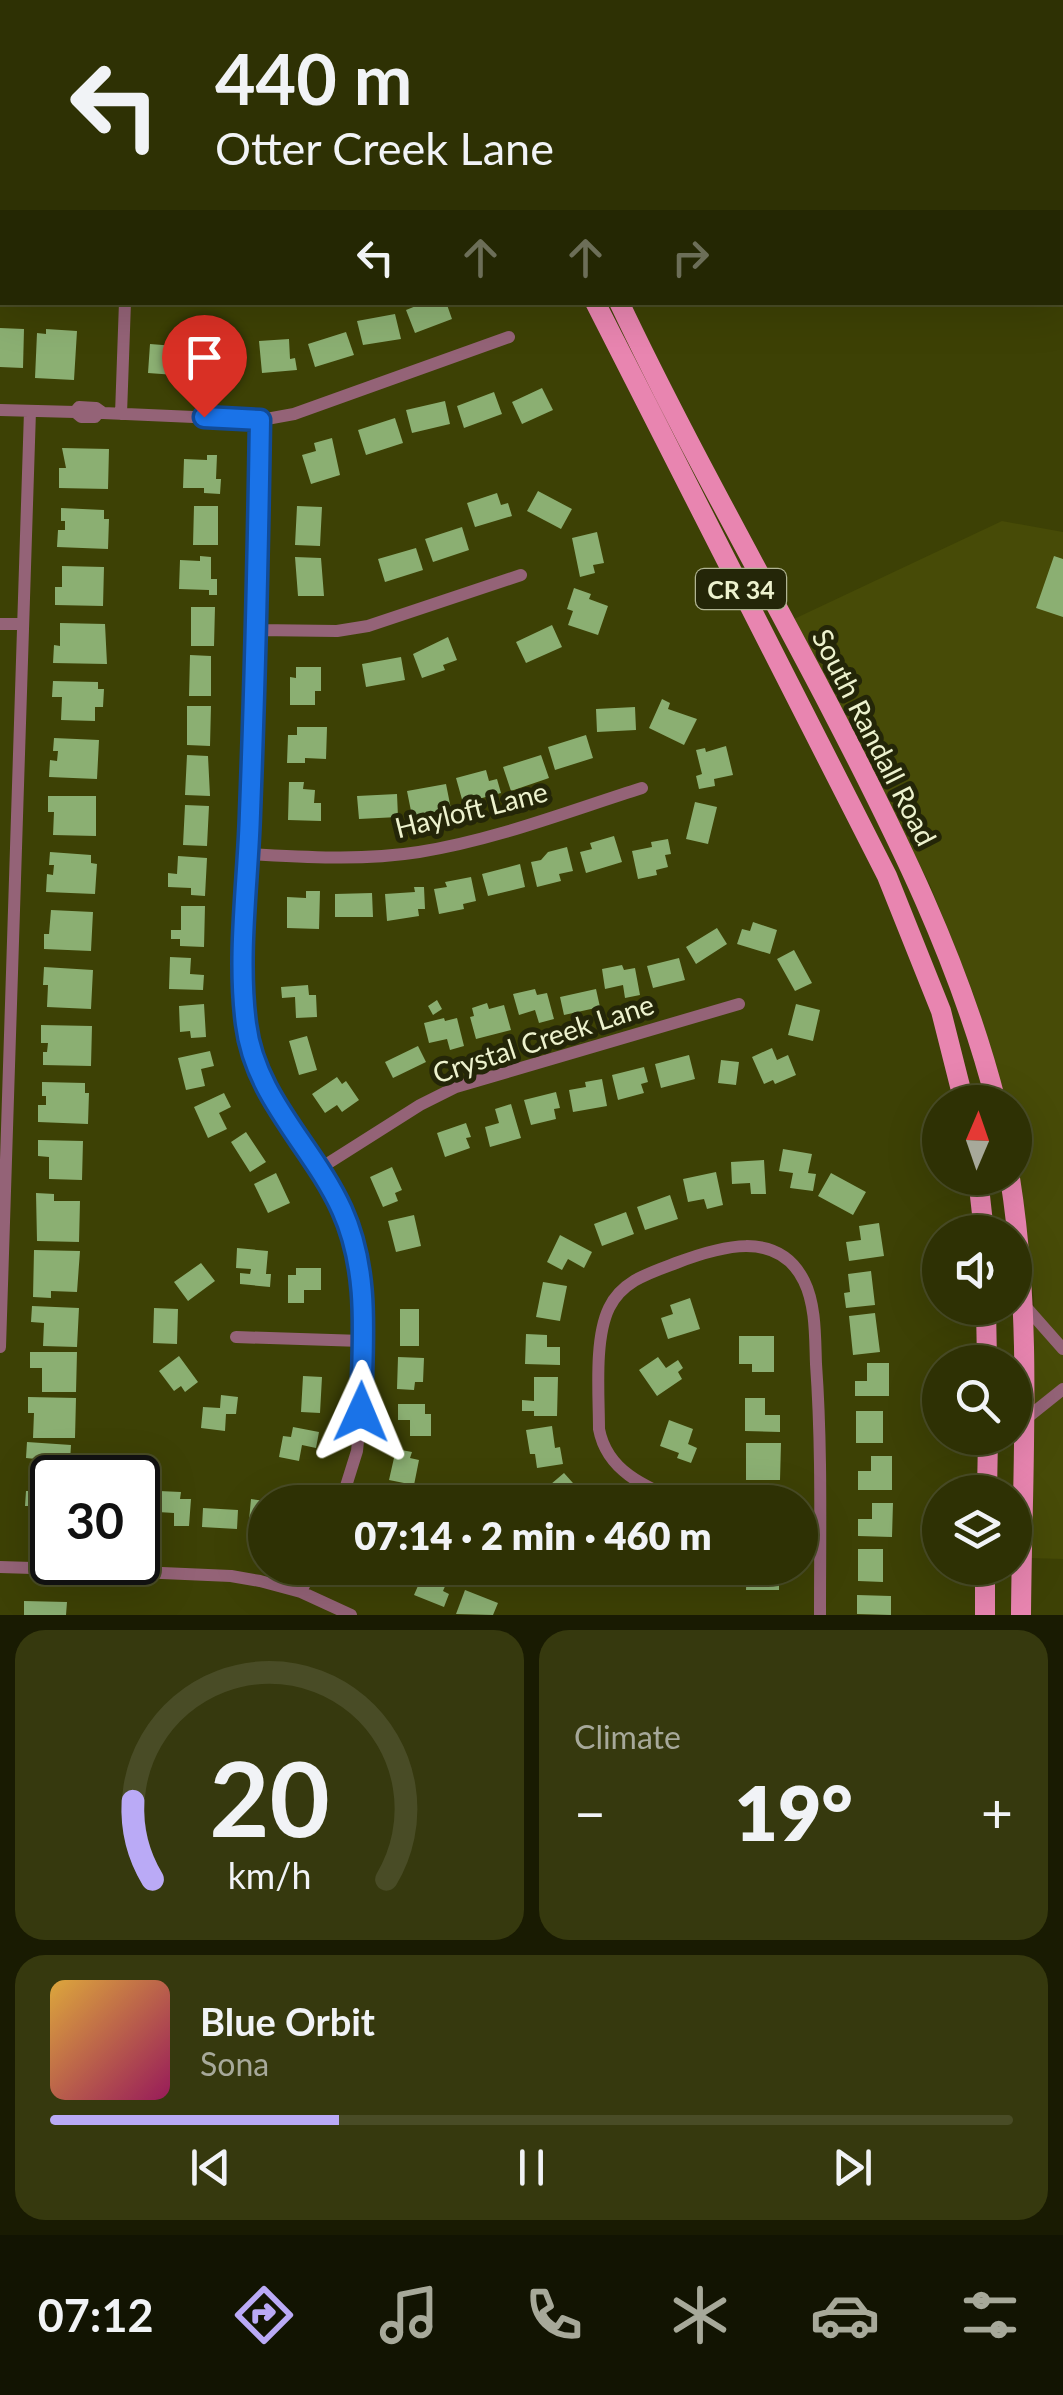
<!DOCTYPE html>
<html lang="en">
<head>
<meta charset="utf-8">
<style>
	:root { --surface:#2e3104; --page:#36390e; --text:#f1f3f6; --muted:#a7a99a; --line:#494c26; --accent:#baaaf6 }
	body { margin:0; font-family:Lato,sans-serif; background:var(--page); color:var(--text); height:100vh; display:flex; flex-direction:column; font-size:38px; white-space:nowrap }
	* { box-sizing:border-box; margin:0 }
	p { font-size:32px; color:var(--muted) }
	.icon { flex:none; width:55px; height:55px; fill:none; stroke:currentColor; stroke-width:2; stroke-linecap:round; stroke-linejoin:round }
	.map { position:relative; height:1615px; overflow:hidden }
	.drawer { display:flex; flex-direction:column; gap:15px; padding:15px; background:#191b02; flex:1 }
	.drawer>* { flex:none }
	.top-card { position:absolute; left:0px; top:0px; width:1065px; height:305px; box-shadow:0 10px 40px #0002,0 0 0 2px var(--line); background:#2e3104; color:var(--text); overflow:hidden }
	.needle { width:65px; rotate:2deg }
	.tools { position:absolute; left:922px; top:1085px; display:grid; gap:20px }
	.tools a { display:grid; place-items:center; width:110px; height:110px; border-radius:50%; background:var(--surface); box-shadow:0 10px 40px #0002,0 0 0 2px var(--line); font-size:50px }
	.speed { position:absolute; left:30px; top:1455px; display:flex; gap:20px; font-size:50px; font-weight:700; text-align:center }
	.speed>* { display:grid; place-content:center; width:130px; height:130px; border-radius:50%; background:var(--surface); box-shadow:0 10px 40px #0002,0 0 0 2px var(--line); line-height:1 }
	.speed .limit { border:5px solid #111; border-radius:15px; background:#fff; color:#111 }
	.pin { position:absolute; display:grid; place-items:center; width:85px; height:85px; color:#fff; margin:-102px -42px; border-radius:50% 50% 50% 0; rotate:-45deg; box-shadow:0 0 10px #0007 }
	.pin .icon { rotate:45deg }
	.me { position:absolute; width:110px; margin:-55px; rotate:1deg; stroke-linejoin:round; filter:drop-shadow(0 0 8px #0008) }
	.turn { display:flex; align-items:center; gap:35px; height:210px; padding:0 50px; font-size:45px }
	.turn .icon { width:130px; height:130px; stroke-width:2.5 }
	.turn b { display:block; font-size:70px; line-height:85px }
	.lanes { display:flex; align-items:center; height:95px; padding:0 50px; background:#0003; justify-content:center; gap:50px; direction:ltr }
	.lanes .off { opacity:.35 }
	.big { font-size:75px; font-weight:800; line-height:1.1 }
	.drawer .tile { flex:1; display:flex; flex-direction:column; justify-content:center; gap:15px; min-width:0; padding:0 35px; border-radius:30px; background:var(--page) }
	.drawer .dial { align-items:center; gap:0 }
	.dial svg { height:260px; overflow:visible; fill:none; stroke:var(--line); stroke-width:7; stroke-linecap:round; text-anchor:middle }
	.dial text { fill:var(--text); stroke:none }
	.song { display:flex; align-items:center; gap:30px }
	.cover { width:120px; height:120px; border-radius:15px; background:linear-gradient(135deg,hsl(40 70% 55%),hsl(330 70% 35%)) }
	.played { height:10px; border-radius:5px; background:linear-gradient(90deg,var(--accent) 30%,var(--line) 30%) }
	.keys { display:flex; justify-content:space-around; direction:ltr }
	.heat { display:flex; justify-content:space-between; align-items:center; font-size:55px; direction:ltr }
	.drawer .tiles { flex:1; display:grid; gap:15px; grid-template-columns:1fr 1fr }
	.tile:last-child { grid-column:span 2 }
	.trip { position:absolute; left:248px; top:1485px; width:570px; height:100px; border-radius:50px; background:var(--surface); box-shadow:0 10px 40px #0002,0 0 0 2px var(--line); font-weight:800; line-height:100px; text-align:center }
	.tabs { display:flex; height:160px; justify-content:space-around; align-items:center; background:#121402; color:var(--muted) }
	.tabs .icon { width:70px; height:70px }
	.tabs .selected { color:var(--accent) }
	.tabs b { font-size:45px; color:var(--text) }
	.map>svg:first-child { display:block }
	.built { fill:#474b07 }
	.green { fill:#79563f }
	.building { fill:#8baf72 }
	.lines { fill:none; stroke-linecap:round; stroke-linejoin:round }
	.street { stroke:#946377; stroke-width:12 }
	.primary { stroke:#e885b0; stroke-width:20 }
	.route-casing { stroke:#114b97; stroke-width:25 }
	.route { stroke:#1a73e8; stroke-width:18 }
	.labels { text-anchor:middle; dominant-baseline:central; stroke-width:10; stroke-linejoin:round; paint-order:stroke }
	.shield { fill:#242608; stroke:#b1b593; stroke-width:2.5 }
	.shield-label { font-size:25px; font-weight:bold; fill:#edf2ce }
	.street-label { font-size:28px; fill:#edf2ce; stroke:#242608 }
</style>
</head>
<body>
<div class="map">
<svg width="1063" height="1615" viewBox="0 0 1063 1615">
	<rect width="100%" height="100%" fill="#3d4105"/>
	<path class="built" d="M1002,521l61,11v1027l-34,-1 5,-257 -19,-162v-37h-10l-32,-109 -43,-108 -136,-266z"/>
	<path class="green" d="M556,0h507v194l-1,-192z
		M0,12h2l-2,227z"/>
	<path class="building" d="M426,302h20l6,17 -37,14 -9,-23z
		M395,314l6,25 -38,6 -6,-24z
		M0,328l24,1 -1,39 -23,-1z
		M46,329l31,2 -3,49 -39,-2 2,-45 9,1z
		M346,332l8,23 -39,12 -7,-23z
		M289,339l1,20 5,-1 2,12 -35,3 -3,-32z
		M224,343l10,1v6l8,1 -1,25h-32l1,-26h14z
		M150,344l25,2v5l15,1 -1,24 -41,-3z
		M542,388l11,22 -31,14 -10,-22z
		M494,392l8,22 -38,14 -7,-22z
		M445,401l5,23 -38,9 -6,-23z
		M395,418l8,25 -37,12 -8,-25z
		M332,438l8,37 -29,9 -9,-29 14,-4 -2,-8z
		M62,448l47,1 -1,40 -49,-1v-20h7z
		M207,455h10l-1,24h5l-1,15 -16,-1v-5h-21l1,-29 23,1z
		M538,491l34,18 -11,20 -34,-18z
		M497,493l4,12 7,-2 4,13 -37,11 -8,-24z
		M194,506h24v39h-25z
		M297,506l25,1 -2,39 -25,-1z
		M61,508l43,2v9h5l-1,30 -51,-2 1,-17h7v-9h-4z
		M462,527l7,23 -36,12 -8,-23z
		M597,532l7,31 -11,2 2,8 -15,4 -8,-39z
		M416,548l7,22 -38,12 -7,-23z
		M200,556l11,1v22h6v16h-8v-5l-30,-1 1,-29 20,1z
		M1054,556l9,3v58l-27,-9z
		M295,557l26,1 3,38h-26z
		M62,566l42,1 -1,39 -48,-1v-18h7z
		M574,588l17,6 -2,5 19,7 -10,29 -30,-10 5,-14 -6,-2z
		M191,607h24l-1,39h-23z
		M60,623l45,1 2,40 -54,-1 1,-18 6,1z
		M552,625l10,22 -36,16 -10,-21z
		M448,637l9,23 -14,5 2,5 -23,8 -9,-24z
		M190,655l21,1v40h-22z
		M401,657l4,23 -39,7 -4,-23z
		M296,667h25v24h-6v14h-25v-28l6,1z
		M53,681l45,1v7h6l-1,18h-8v14l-34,-1 1,-23h-10z
		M662,699l8,4 -2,6 29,10 -13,26 -35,-17z
		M187,706h24l-1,40 -23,-1z
		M635,707l1,23 -39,2 -1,-23z
		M297,727h30l-1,32 -21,-1v5h-18l1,-28h9z
		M586,735l7,23 -38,12 -7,-23z
		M54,738l45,2 -2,39 -48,-2 1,-17 7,1 1,-10h-5z
		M726,746l7,29 -19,4 1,7 -16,3 -3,-13 6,-2 -6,-24 9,-2 1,4z
		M187,755l21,1 2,40 -25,-1z
		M541,755l8,23 -38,13 -8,-24z
		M486,770l3,11 8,-2 4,14 -38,10 -7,-25z
		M289,782h15l-1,7 12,1 -1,13h7v18l-33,-1z
		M446,784l5,25 -39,7 -5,-25z
		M397,794l1,23 -39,2 -2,-23z
		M48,796h48v40l-43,-1 1,-23h-6z
		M695,802l22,5 -9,37 -22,-5z
		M185,805l24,1 -2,40 -24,-1z
		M614,836l8,26 -36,11 -6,-21 12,-3 -2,-6z
		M668,839l3,15 -6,1 3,12 -12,3 1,5 -19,4 -6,-28 20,-4 -1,-5z
		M567,847l6,24 -14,3 2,7 -24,6 -6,-25 10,-2 7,-8z
		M50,852l41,3v8l6,1 -2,30 -49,-2 1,-18 6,1 1,-10h-5z
		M178,856l29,2 -2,38 -14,-1v-7l-23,-1v-14l9,1z
		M520,864l5,23 -37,9 -6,-22z
		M471,877l5,24 -13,3 1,5 -25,5 -5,-25 13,-2 -2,-5z
		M414,887h10l1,22h-7l1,7 -32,5 -2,-27 30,-2z
		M306,891h14l-1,38 -32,-1v-31l19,1z
		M372,893l1,24h-38v-23z
		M181,906h24l-1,41 -24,-1v-7h-9v-9h10z
		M51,910l42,2 -2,39 -47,-2v-15h5z
		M753,922l24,8 -7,24 -33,-10 5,-15 8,2z
		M717,928l10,16 -31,20 -10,-17z
		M794,950l18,33 -17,8 -18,-32z
		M170,957l21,1 -1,16 14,1 -1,15 -34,-1z
		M679,958l6,22 -32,8 -6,-22z
		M622,965l2,5 11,-2 5,27 -15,3 -2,-13 -18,4 -3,-20z
		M44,967l49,3 -2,39 -44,-2 1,-22h-5z
		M308,985l1,10h7l1,22 -21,1 -1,-21 -13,1 -1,-11z
		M535,989l2,6 10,-2 7,26 -15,4 -4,-13 -16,5 -6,-21z
		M596,989l4,18 -36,8 -4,-18z
		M437,1000l5,9 -9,6 -5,-9z
		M487,1003l2,6 15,-4 7,25 -35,9 -6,-22 4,-1 -2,-8z
		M204,1004l2,33 -15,1 -1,-7 -10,1 -1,-26z
		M796,1004l24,6 -7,31 -25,-6z
		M444,1018l1,3 12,-3 7,28 -14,4 -3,-11 -18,4 -5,-20z
		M41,1025l51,1 -1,40 -48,-1v-13h4l1,-9h-7z
		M307,1036l10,34 -18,5 -10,-34z
		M418,1046l8,16 -33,16 -8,-16z
		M772,1048l5,12 11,-5 8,20 -21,9 -2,-4 -9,4 -12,-27z
		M210,1051l4,15 -13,3 4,17 -19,4 -8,-32z
		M689,1055l6,24 -34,9 -6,-24z
		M721,1060l18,2 -3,23 -18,-2z
		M644,1067l4,15 -7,2 3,9 -26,7 -6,-25z
		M337,1077l5,7 4,-3 13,19 -17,12 -5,-7 -12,8 -13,-19z
		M602,1079l5,27 -34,6 -4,-22 17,-3 -1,-5z
		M42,1082l43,1v10h4l-1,31 -50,-2v-17h8v-9h-4z
		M556,1092l4,16 -6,1 2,10 -25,6 -7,-25z
		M224,1093l7,14 -12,6 8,16 -19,9 -14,-31z
		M511,1104l10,34 -31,9 -5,-20 14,-4 -4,-14z
		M466,1123l5,14 -5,1 4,10 -25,9 -8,-24z
		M246,1132l20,30 -16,10 -19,-30z
		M38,1140l45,1 -1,39 -33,-1v-22l-11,-1z
		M783,1149l29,5 -4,19 8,1 -3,17 -23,-3 3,-15 -14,-2z
		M764,1160l2,34h-15l-1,-11 -18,1 -1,-22z
		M392,1167l10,23 -7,3 3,8 -15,6 -13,-30z
		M716,1172l7,33 -16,4 -3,-10 -16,3 -5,-23z
		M276,1173l14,30 -22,10 -14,-29z
		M831,1173l35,19 -13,23 -35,-19z
		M36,1193l18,1v7h26l-1,41 -42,-1z
		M670,1195l8,24 -33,11 -8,-23z
		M626,1212l8,22 -32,12 -8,-22z
		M414,1215l7,31 -25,6 -8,-31z
		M879,1223l5,33 -35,5 -3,-19 15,-2 -2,-14z
		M560,1235l32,17 -8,16 -16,-9 -6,11 -15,-8z
		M237,1248l31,3 -2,23h5l-1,13 -30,-3v-11l10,1 1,-5 -15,-1z
		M34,1250l46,1 -3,41 -26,-1v7l-18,-1z
		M201,1263l14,18 -27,20 -14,-19z
		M296,1268h25v22h-17v13h-16v-28h8z
		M871,1271l4,34 -29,3 -2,-15 6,-1 -2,-18z
		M543,1282l24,4 -7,35 -24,-4z
		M690,1298l10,31 -32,10 -7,-21 12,-4 -3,-9z
		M32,1306l47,2 -2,39 -34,-1 1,-23 -13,-1z
		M154,1308l24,1 -1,35 -24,-1z
		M400,1309h19v37h-19z
		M875,1313l5,39 -27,3 -4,-39z
		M526,1334l21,1v12h13v18l-35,-1z
		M739,1336h35v36h-22v-8h-13z
		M30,1352h47l-1,40h-34v-24h-12z
		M179,1356l19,26 -13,10 -4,-6 -7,5 -15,-20z
		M398,1357l26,1 -1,24h-8l-1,8 -17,-1z
		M658,1357l8,11 12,-8 5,8 -5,4 4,7 -25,17 -18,-26z
		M867,1363h22v33h-34v-15h12z
		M303,1376l19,1 -2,36 -19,-1z
		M534,1377h24l-1,39h-23v-5h-12v-11l12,1z
		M221,1395l17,2 -2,17h-10l-1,17 -24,-3 2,-21 17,1z
		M28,1397l48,1 -1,40h-42l1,-25h-6z
		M745,1398h20v17h15v17l-35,-1z
		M398,1404h27v10h6v22h-21v-16h-12z
		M856,1411h27v32h-27z
		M669,1420l24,9 -5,15 9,4 -6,15 -14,-5 2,-5 -19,-7z
		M552,1426l3,22 5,-1 3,17 -26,4 -2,-14h-5l-4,-24z
		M293,1427l26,5 -3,16 -14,-3 -3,16 -20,-4 4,-21 8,1z
		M27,1442l44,3 -2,33h-17v5l-17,-1 1,-23 -10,-1z
		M746,1443h35l-1,37h-34z
		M396,1449l16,3 -2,6 9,2 -5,25 -25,-5z
		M871,1456h21v34h-34v-19h13z
		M564,1473l26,29h-35l-11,-12z
		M26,1491h26v39h-22l1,-24h-6z
		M159,1491l22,1 -1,7h11l-2,27h-15v-13l-16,-1z
		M385,1491l16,5 -2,6h-18z
		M138,1497l11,1 -2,32 -9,-1z
		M251,1499l14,2 -2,32 -15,-2z
		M872,1503h21l-1,34 -34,-1v-17h14z
		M203,1508l35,2 -1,19 -35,-2z
		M858,1549h25v33l-25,-1z
		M368,1568h22l-5,13 -19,-8z
		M690,1568h37l-1,5 -8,-2 -4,16 -27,-5z
		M747,1568h32v22h-33z
		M424,1572l12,5 2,-5 11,5 -6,14 6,3 -5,13 -30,-12z
		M465,1590l33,13 -5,12 -37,-1z
		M857,1595l34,1v19l-34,-1z
		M24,1601l43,1 -1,13h-42z"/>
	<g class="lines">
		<path class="street" d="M0,410l75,2 6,5h14l4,-5
			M75,412l4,-5 17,1 7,5 158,7 33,-6 215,-77
			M121,414l4,-112
			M261,420l-4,210 -14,369 3,30 18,56 78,124 18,51 2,28 -1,124 -4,39 -16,51
			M0,624h23
			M257,630l80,1 31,-5 153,-51
			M249,854c57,3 113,7 170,-2 76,-12 150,-41 223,-64
			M319,1169l101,-64 36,-18 283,-83
			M1025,1306l38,43
			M236,1337l126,4
			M0,1347l30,-936
			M1023,1421l40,-32
			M683,1502c-37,-15 -76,-30 -84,-73 0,-34 -5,-90 10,-121 13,-27 40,-35 67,-45 42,-16 102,-35 128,18 12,24 11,57 12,83 6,84 4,167 4,251
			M800,1521h20
			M0,1567l65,2c6,7 13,6 23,6l5,-5 138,6 29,5 41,11 50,23
			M301,1592l11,-24"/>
		<path class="primary" d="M511,0l1,2
			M595,302l292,574 54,135 23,91
			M619,302c65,137 140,269 210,403 67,129 131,256 167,397
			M978,1178l6,54
			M1010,1178c23,144 12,291 11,437
			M986,1308l1,54
			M987,1492l1,-54
			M985,1615v-47"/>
	</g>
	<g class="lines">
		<g class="route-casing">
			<path id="route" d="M204,417l56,3c-2,131 -5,262 -10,393 -2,69 -13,142 -4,211 9,74 67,122 96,186 29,64 20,134 19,202"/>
		</g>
		<use href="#route" class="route"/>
	</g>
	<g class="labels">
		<rect class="shield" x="696" y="569" width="90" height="40" rx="8"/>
		<g class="shield-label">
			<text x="741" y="589">CR 34</text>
		</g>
		<g class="street-label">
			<text transform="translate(875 737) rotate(63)">South Randall Road</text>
			<text transform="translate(471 809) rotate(-14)">Hayloft Lane</text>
			<text transform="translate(543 1038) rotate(-18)">Crystal Creek Lane</text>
		</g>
	</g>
</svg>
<div class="tools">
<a><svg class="needle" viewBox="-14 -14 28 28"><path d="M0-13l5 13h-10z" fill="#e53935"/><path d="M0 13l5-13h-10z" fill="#a7a99a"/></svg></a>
<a><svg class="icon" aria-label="sound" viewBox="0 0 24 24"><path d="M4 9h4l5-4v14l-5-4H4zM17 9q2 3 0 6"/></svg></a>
<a><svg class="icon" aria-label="search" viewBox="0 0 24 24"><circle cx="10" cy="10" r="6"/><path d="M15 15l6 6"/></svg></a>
<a><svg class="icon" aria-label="layers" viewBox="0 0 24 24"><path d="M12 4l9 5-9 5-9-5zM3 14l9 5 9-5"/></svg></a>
</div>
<div class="speed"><div class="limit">30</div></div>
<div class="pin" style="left:204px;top:417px;background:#d93025"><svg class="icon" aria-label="arrive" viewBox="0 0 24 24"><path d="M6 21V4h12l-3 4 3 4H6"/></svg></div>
<svg class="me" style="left:361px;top:1412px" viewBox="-20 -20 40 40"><path d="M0-17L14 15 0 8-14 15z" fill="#1a73e8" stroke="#fff" stroke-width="4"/></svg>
<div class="trip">07:14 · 2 min · 460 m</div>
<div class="top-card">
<div class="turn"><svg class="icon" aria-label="left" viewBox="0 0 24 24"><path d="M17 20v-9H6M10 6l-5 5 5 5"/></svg><div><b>440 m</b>Otter Creek Lane</div></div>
<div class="lanes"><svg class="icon" aria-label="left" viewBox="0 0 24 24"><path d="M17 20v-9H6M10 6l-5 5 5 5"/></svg><svg class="icon off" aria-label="ahead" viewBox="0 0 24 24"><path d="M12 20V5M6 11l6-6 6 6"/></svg><svg class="icon off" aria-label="ahead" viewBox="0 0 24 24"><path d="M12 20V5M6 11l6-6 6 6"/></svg><svg class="icon off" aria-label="right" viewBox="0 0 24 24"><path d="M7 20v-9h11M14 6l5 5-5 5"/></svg></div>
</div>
</div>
<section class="drawer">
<div class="tiles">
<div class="tile dial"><svg viewBox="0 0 100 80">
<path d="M14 69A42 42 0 1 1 86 69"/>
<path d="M14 69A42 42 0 0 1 8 45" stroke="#baaaf6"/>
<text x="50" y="56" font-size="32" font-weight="700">20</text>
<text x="50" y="72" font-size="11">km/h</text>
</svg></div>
<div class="tile"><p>Climate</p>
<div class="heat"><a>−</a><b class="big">19°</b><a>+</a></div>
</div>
<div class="tile">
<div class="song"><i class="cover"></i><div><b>Blue Orbit</b><p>Sona</p></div></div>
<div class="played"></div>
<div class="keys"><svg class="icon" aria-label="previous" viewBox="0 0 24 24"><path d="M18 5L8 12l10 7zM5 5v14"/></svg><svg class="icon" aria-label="pause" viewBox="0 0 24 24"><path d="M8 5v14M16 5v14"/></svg><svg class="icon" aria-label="next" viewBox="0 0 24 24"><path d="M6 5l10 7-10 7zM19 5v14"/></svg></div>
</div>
</div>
</section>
<nav class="tabs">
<b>07:12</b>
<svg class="icon selected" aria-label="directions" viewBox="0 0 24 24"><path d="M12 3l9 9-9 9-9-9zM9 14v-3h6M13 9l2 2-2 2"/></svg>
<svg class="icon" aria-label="music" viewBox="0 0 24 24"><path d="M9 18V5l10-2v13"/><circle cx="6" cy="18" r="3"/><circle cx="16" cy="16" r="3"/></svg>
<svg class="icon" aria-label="phone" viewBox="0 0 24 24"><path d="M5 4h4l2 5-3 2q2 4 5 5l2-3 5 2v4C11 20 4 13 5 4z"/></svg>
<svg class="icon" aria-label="climate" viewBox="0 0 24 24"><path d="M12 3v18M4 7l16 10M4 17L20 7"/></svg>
<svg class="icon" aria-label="car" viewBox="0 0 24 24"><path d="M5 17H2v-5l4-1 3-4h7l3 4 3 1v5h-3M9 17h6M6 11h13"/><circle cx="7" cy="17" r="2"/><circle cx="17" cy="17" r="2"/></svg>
<svg class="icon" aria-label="filters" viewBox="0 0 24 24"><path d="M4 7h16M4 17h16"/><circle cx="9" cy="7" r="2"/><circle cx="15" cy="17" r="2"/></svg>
</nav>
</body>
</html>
